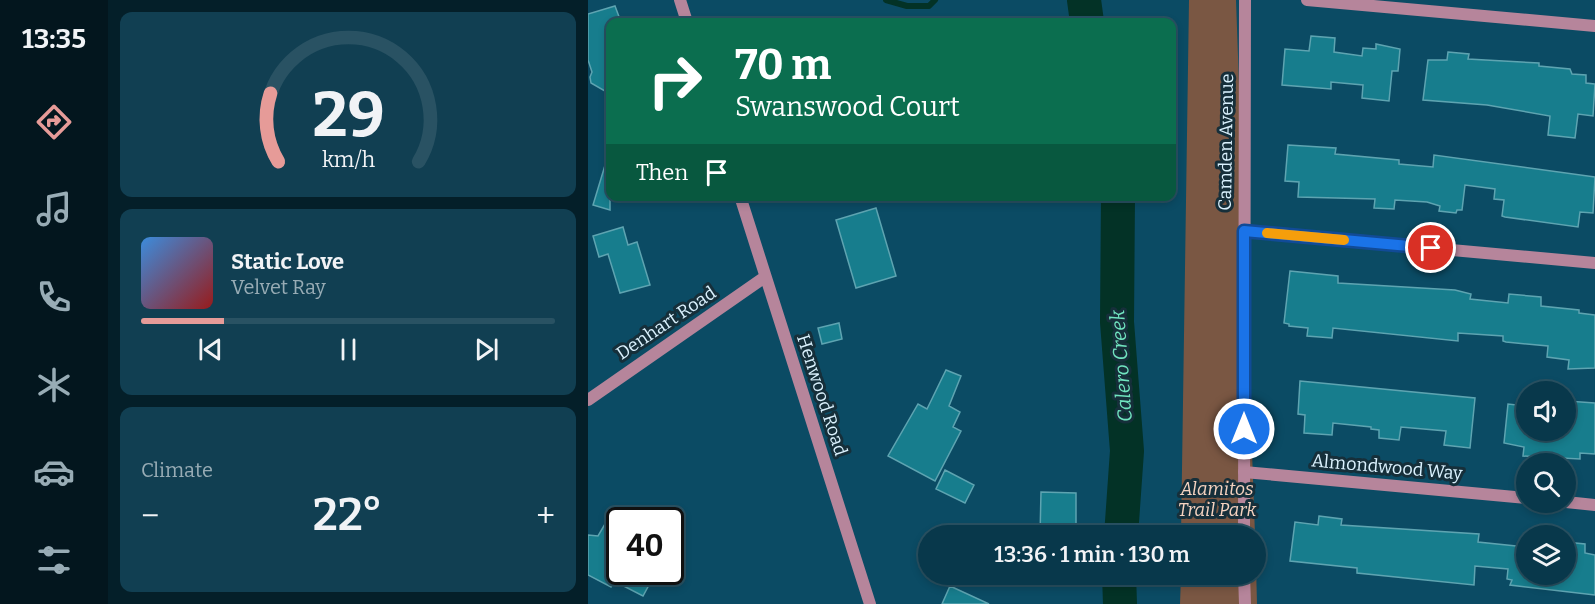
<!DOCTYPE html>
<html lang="en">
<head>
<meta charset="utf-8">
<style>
	:root { --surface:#08384b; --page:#113f52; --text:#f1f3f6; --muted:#98acb5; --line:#295263; --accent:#e69b98 }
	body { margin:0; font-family:Bitter,serif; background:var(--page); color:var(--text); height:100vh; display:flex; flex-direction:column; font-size:22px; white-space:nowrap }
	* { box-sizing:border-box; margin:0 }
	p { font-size:20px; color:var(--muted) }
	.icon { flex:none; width:33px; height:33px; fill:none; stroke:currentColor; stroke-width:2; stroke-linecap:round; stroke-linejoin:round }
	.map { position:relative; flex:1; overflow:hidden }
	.side { display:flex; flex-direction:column; gap:12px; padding:12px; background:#041f29; width:480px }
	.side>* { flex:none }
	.hud { position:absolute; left:18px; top:18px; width:570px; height:183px; border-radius:12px; box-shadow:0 3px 9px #0003,0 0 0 2px var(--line); background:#0b6e4f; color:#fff; overflow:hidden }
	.tools { position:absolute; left:928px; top:381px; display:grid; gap:12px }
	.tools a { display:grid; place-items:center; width:60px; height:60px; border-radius:50%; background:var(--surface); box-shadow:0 3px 9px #0003,0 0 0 2px var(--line); font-size:30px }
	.speed { position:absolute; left:18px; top:507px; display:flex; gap:12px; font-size:30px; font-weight:700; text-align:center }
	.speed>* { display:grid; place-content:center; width:78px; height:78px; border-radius:50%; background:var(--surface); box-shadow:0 3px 9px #0003,0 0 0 2px var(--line); line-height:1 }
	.speed .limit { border:3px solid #111; border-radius:9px; background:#fff; color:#111 }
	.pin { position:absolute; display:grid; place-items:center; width:51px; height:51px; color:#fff; margin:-26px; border:3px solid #fff; border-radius:50%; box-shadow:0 2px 6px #0007 }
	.me { position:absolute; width:66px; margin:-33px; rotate:0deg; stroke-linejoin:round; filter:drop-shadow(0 0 4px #0008) }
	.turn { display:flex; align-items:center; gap:21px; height:126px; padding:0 30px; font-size:27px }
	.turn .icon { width:78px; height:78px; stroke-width:2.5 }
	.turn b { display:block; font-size:42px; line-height:51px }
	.then { display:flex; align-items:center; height:57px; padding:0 30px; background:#0003; gap:12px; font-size:22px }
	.big { font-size:45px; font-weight:600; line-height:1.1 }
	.side .widget { flex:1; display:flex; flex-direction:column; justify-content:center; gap:9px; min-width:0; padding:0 21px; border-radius:12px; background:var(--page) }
	.side .dial { align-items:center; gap:0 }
	.dial svg { height:156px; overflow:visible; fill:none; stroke:var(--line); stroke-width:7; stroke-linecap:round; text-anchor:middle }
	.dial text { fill:var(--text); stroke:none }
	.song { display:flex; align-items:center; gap:18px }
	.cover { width:72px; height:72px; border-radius:9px; background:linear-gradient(135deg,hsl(210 70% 55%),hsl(0 70% 35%)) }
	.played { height:6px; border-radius:3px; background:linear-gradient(90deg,var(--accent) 20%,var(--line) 20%) }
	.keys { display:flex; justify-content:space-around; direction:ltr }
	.heat { display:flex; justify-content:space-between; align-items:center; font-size:33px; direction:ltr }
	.trip { position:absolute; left:330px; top:525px; width:348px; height:60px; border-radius:30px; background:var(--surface); box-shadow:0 3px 9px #0003,0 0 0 2px var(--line); font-weight:600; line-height:60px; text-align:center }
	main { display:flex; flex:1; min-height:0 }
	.tab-bar { display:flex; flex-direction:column; width:108px; justify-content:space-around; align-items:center; background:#03161e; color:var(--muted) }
	.tab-bar .icon { width:42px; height:42px }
	.tab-bar .active { color:var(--accent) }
	.tab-bar b { font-size:27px; color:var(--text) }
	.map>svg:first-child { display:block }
	.green { fill:#7a5743 }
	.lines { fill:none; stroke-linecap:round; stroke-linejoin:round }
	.stream { stroke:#033226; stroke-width:6 }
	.river { stroke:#033226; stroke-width:34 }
	.building { fill:#177d8d; stroke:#5ea4b1; stroke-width:1.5 }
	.minor { stroke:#b6859b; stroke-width:12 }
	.tertiary { stroke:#b6859b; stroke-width:12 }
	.route-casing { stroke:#114b97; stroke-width:15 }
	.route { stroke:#1a73e8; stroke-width:10 }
	.slow { stroke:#f59e0b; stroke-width:10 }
	.labels { text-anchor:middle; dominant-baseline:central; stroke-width:6; stroke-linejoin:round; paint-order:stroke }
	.street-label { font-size:18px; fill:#dbf2fe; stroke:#162f3a }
	.park-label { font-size:18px; font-style:italic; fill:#f6d3c0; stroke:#162f3a }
	.water-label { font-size:20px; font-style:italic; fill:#70e4bf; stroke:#162f3a }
</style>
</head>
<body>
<main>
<nav class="tab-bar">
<b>13:35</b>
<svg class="icon active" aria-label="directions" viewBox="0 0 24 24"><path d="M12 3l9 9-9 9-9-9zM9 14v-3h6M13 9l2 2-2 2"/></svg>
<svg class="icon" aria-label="music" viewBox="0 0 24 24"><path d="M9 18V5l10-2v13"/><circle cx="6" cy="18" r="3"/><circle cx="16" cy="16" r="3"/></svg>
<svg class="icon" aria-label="phone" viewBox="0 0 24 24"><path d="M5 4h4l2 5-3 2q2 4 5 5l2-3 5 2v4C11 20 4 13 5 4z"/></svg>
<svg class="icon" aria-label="climate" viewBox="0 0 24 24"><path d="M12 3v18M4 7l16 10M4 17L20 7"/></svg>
<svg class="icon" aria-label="car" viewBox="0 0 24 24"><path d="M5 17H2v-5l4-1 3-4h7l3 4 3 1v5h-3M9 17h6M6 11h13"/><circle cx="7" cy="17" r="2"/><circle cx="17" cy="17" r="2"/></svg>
<svg class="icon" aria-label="filters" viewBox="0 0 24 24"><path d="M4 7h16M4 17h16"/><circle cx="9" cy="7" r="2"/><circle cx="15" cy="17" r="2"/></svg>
</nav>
<section class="side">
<div class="widget dial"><svg viewBox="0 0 100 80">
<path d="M14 69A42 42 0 1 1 86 69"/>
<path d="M14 69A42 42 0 0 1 10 34" stroke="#e69b98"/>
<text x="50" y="56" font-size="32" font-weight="700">29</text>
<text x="50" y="72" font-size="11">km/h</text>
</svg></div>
<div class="widget">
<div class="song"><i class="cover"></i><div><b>Static Love</b><p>Velvet Ray</p></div></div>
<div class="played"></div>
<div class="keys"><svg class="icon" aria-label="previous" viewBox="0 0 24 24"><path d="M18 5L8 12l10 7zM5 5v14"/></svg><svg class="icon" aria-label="pause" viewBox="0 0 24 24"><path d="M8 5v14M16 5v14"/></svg><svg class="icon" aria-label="next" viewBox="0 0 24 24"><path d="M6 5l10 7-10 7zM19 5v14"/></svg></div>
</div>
<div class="widget"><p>Climate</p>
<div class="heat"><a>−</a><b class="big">22°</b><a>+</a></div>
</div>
</section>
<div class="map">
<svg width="1007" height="604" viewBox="0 0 1007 604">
	<rect width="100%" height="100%" fill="#0b4b64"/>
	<path class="green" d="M601,0h47l19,535 -74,1z
		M668,564l1,40h-77l1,-29 75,-1z"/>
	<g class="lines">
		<path class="stream" d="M298,0l21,6h22l6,-6"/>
		<path class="river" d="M496,0l3,22
			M530,196l-1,126 10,129 -6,85
			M531,574l1,30"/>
	</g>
	<path class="building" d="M27,6l6,16h-11v72l-19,-11 -1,-6 2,-5 -4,-12v-46z
		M723,36l24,2 -1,14 28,4 1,-8 13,1v-5l24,5 -2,22h-6l-3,30 -27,-3 1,-13 -32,-3v7l-49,-4 3,-36 24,2z
		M860,52l21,2 -1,5 71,4v3l31,3 2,5 14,1v8l9,1 -2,32 -15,-2 -3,24 -27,-3 2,-19 -63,-11 -64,-5 5,-40h19z
		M700,145l48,3 -1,6 64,6v4l34,3 1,-12 161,22 -2,36 -13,-1 -2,15 -73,-10 -3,-1 2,-16 -10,-1 1,-10 -30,-4 -3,25h-5l-1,3 -17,-2 1,-5 -13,-4 -32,-2 -1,9 -20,-1 1,-9 -77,-2 1,-15 -14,-1z
		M18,162h4v48l-17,-5z
		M288,208l20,68 -40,12 -20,-68z
		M35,227l5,18 9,-3 13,43 -30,8 -12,-39 -9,3 -6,-21z
		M702,271l48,5v7l117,7 16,4 -1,5 38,4 1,-9 32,3v9l38,4v3l16,2v53l-27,1 1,-9 -22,-3 1,-11 -42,-4 -3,-1v-5l-45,-3v8l-125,-13 -1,10 -25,-2 1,-8 -19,-2v-2l-5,-1z
		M251,323l3,16 -20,5 -4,-16z
		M358,370l15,6 -12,30 11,6 -7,15 8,4 -26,50 -47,-25 30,-52 9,5z
		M712,381l175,17 -5,50 -26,-3 2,-14 -45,-4 -2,13 -20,-2v-8l-8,-1v-2l-38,-4 -1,12 -28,-2 1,-18 -7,-1z
		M979,401l28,2v51l-15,-1v6l-57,-3 1,-9 -20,-4 4,-39 19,2v24h39z
		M357,470l29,15 -9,18 -29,-14z
		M453,492l35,1v43h-36z
		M731,516l23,3 -1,6 138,9 -1,8 49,5v31l39,-4v-32l19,2v9l10,2v40l-85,-10 2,-5 -5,-1 1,-10 -33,-3 -1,19 -117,-12v-5l-67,-7 5,-39 23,3z
		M17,524l15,7v41h36l-13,24 -29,-15 -3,6 -23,-12v-40l10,1z
		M362,586l39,18h-47z"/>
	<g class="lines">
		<path class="minor" d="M92,0l7,22
			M719,0l288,26
			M152,196l130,408
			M655,231l352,32
			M0,400l177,-123
			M656,472l283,26
			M978,502l29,3"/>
		<path class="tertiary" d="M656,536l1,-536
			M656,574l1,30"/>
	</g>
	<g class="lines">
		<g class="route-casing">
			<path id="route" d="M656,429v-198l187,17"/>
		</g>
		<use href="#route" class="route"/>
		<path class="slow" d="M679,233l77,7"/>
	</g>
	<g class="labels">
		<g class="street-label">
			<text transform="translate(638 142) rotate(-89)">Camden Avenue</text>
			<text transform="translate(78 323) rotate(-34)">Denhart Road</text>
			<text transform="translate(234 395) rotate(72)">Henwood Road</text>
			<text transform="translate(799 467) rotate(5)">Almondwood Way</text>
		</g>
		<g class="park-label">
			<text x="629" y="489">Alamitos<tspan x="629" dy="21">Trail Park</tspan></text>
		</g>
		<g class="water-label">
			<text transform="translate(533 366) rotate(-94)">Calero Creek</text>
		</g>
	</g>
</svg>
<div class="tools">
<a><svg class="icon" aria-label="sound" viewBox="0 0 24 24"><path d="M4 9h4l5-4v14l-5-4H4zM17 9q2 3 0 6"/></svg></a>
<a><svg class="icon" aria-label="search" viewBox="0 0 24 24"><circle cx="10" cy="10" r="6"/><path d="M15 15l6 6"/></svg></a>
<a><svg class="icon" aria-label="layers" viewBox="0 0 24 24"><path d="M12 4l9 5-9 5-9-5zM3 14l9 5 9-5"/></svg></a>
</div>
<div class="speed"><div class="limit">40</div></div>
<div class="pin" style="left:843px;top:248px;background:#d93025"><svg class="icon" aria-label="arrive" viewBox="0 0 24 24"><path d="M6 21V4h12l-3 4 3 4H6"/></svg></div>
<svg class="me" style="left:656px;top:429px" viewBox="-20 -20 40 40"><circle r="17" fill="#1a73e8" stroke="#fff" stroke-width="3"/><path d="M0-11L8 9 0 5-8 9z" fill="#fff"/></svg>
<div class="trip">13:36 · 1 min · 130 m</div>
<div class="hud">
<div class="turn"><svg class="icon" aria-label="right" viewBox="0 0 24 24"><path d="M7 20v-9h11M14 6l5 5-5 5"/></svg><div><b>70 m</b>Swanswood Court</div></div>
<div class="then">Then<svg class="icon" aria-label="arrive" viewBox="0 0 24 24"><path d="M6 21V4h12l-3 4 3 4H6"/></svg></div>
</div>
</div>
</main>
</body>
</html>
